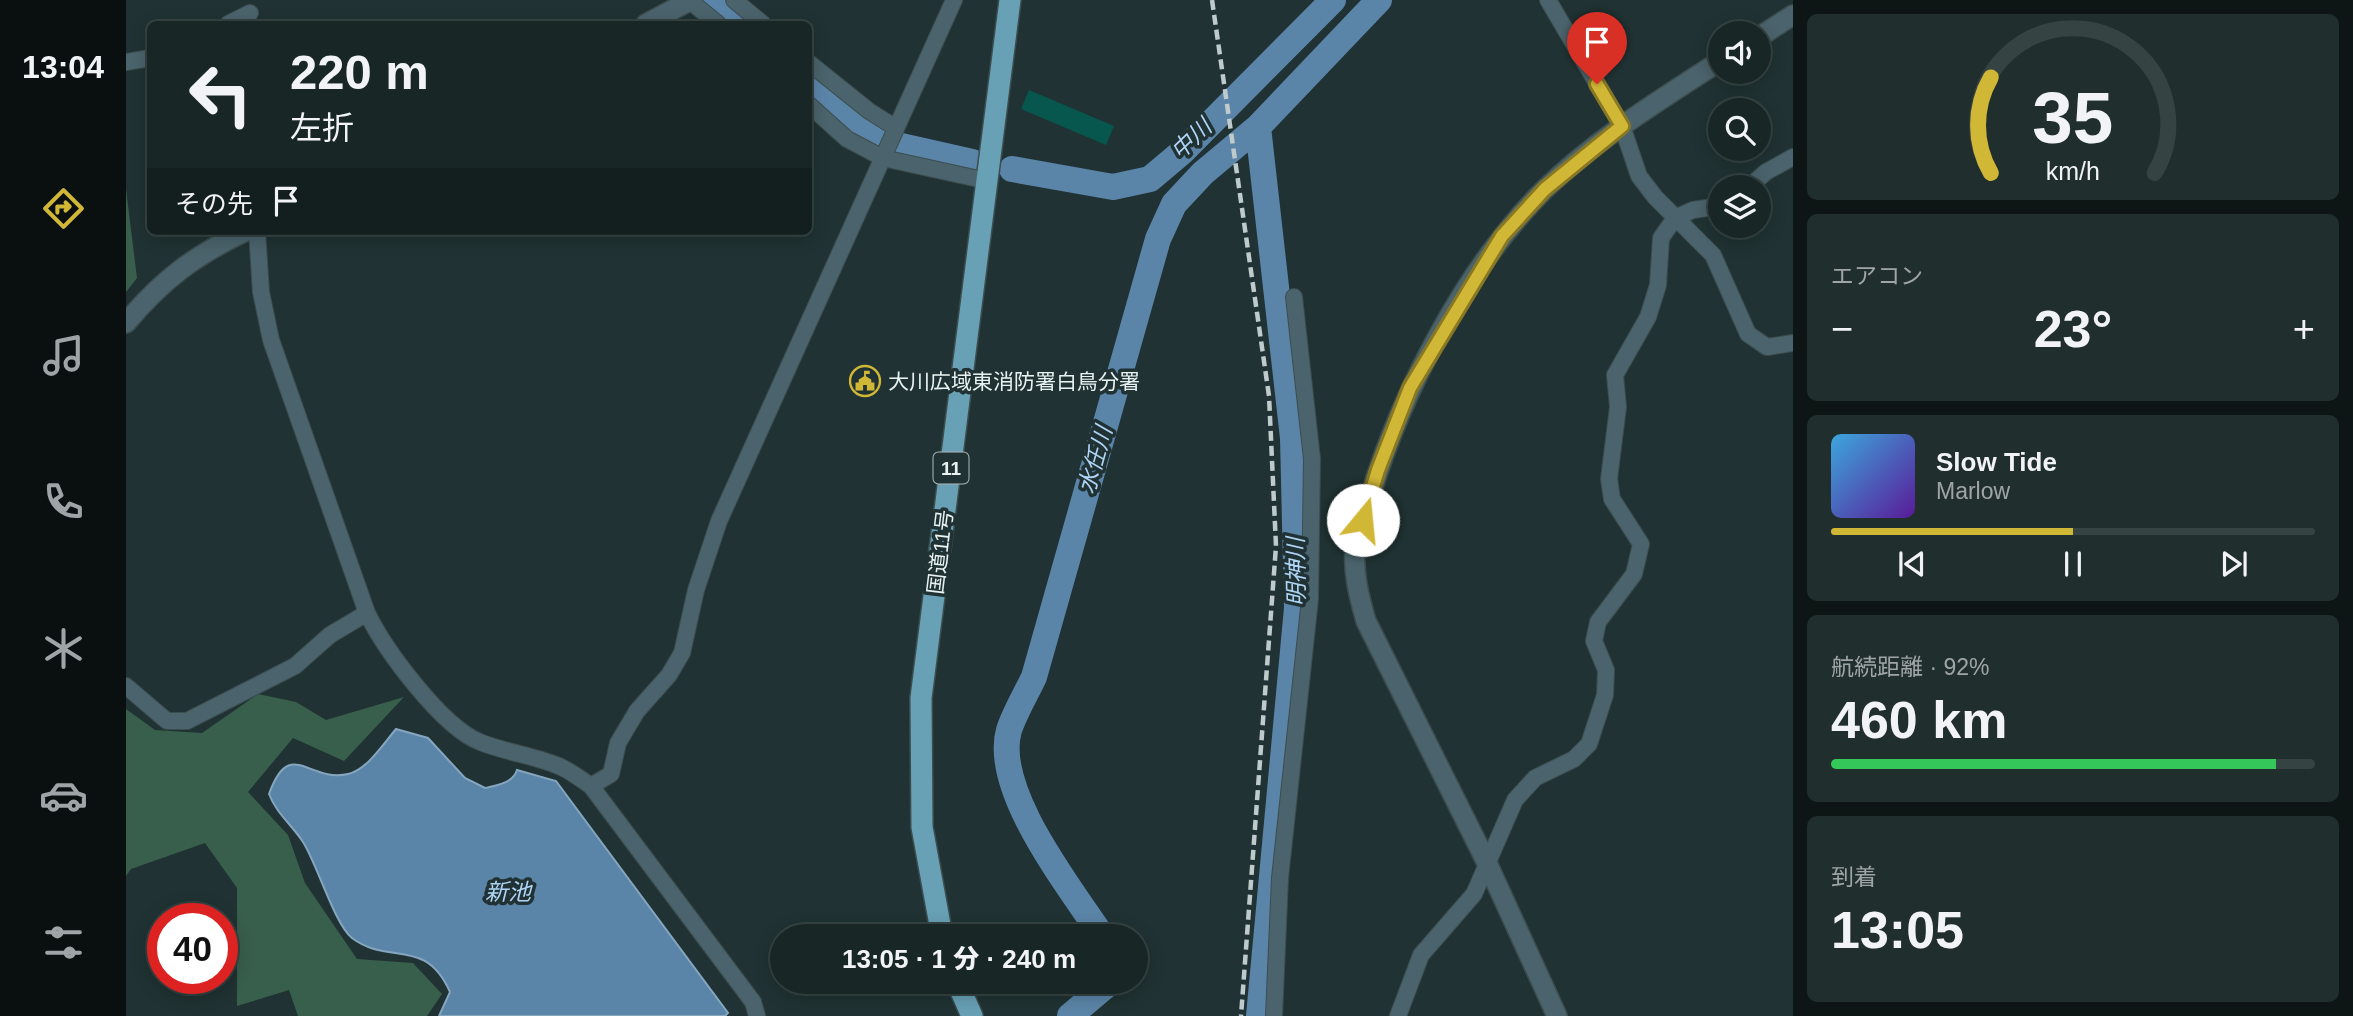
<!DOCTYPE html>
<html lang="ja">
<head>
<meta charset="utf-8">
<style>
	:root { --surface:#182626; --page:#212e2e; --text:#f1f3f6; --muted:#9fa5a7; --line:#364343; --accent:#d1b736 }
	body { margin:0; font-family:Helvetica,"Noto Sans JP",sans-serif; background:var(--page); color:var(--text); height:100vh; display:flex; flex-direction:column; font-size:26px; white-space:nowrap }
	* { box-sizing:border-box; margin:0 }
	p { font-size:23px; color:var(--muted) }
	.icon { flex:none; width:38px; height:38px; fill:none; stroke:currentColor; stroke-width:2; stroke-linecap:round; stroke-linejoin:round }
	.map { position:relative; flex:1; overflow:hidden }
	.sheet { display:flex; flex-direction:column; gap:14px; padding:14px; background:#0d1515; width:560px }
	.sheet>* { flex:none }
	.top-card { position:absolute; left:21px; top:21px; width:665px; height:214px; border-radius:10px; box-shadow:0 4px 18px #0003,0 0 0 2px var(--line); background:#182626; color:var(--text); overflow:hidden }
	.buttons { position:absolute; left:1582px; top:21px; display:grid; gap:14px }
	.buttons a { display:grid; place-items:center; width:63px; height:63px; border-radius:50%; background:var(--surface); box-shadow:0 4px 18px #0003,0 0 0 2px var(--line); font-size:35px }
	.speed { position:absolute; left:21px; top:903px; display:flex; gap:14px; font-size:35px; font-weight:700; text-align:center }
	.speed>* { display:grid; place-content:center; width:91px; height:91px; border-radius:50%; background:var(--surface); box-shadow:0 4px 18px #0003,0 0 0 2px var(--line); line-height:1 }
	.speed .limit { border:10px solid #d22; background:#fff; color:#111 }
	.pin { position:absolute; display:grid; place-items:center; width:60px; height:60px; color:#fff; margin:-72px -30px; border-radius:50% 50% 50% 0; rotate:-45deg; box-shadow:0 0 7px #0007 }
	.pin .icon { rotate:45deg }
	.me { position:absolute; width:77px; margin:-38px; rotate:17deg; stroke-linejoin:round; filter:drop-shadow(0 0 5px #0008) }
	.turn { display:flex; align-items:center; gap:24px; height:147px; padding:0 28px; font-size:32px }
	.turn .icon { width:91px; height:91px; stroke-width:2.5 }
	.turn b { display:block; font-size:49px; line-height:60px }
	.then { display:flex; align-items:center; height:66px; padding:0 28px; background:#0003; gap:14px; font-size:26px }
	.big { font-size:52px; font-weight:800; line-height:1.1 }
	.sheet .card { flex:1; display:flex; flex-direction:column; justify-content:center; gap:10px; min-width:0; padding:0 24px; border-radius:10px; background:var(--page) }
	.sheet .dial { align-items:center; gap:0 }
	.dial svg { height:182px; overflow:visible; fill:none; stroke:var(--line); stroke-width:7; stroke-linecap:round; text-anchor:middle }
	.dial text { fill:var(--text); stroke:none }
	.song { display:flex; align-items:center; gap:21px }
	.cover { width:84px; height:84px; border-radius:10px; background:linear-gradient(135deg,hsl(200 70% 55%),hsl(270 70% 35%)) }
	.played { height:7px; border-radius:4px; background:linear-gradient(90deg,var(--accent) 50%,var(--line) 50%) }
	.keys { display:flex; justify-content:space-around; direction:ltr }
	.heat { display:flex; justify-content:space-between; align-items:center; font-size:38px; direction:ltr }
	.charge { height:10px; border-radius:5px; background:linear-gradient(90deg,#34c759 92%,var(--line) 0) }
	.trip { position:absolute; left:644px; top:924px; width:378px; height:70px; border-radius:35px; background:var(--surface); box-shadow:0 4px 18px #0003,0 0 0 2px var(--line); font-weight:800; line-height:70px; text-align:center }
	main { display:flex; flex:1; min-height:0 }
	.menu { display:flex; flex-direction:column; width:126px; justify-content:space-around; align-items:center; background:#0a0f0f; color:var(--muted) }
	.menu .icon { width:49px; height:49px }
	.menu .selected { color:var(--accent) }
	.menu b { font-size:32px; color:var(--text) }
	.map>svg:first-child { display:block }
	.green { fill:#385f4b }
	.water { fill:#5b85a8; stroke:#85a6be; stroke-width:2 }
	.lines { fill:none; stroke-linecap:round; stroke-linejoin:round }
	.river { stroke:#5b85a8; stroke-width:26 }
	.building { fill:#07574e }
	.minor-casing { stroke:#3c4d4e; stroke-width:18 }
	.tertiary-casing { stroke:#3c4d4e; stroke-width:22 }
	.trunk-casing { stroke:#3c4d4e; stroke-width:24 }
	.minor { stroke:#4b636c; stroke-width:16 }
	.tertiary { stroke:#4b636c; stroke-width:19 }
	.trunk { stroke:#68a0b6; stroke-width:21 }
	.rail { stroke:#becacb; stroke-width:4.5; stroke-dasharray:10 5; stroke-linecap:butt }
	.route-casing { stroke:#887723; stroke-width:18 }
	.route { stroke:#d1b736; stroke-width:12 }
	.labels { text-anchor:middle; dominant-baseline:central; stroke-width:7; stroke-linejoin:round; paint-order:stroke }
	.shield { fill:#203233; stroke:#acb8b9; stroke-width:2 }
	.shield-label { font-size:19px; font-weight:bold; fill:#e8f2f3 }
	.poi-label { font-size:21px; fill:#e8f2f3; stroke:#203233; text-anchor:start }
	.street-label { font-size:21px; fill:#e8f2f3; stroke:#203233 }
	.water-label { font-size:23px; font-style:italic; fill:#afd4f5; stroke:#203233 }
</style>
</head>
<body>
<main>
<nav class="menu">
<b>13:04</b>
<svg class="icon selected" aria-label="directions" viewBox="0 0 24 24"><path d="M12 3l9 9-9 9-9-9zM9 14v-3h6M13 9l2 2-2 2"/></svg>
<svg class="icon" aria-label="music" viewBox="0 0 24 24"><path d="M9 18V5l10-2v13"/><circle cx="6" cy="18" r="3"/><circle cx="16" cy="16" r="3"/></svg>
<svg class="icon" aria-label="phone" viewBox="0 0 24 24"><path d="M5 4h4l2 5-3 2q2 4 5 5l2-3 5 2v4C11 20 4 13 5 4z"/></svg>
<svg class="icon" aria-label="climate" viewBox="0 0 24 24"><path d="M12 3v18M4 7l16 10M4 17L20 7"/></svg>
<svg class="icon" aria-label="car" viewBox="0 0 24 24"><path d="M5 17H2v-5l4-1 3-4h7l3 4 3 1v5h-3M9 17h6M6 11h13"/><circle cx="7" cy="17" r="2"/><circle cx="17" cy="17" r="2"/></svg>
<svg class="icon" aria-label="filters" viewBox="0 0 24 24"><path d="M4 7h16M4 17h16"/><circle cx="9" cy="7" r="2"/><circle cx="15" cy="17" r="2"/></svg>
</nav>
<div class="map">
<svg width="1667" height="1016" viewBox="0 0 1667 1016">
	<rect width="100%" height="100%" fill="#203233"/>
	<path class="green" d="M0,189l11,89 -11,14z
		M132,694l38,8 30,18 78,-23 -60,64 -51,-23 -45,54 40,43 17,48 52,76 56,4 29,31 -15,22h-129l-9,-26 -52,16v-118l-32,-45 -74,26 -5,7v-167l29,21 47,3z"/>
	<path class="water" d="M270,729l32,9 37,40 20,10c12,-3 28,-5 32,-18l39,11 172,232 -3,3h-286l11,-24c-25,-56 -61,-26 -98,-54 -17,-13 -35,-74 -49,-96 -11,-17 -27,-29 -34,-48 21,-58 39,-11 79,-20 19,-4 36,-31 48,-45z"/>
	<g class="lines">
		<path class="river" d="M584,0l31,24
			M682,79l55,51 38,16 71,16
			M1132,127l35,311 4,170 -38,408
			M886,169l101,18 37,-8 32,-27 151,-152
			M976,936c-32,-49 -110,-146 -93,-206 6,-18 17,-36 25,-53l124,-438 16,-35 29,-31 55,-46 121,-127
			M944,1016l40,-34"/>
	</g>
	<path class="building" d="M903,90l85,36 -8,19 -85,-36z"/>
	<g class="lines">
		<g class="minor-casing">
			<path id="minor" d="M608,0l29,24
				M1422,0l74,126 17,50 16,21 58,58 35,79 19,13 26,-4
				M564,1l28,23
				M102,24l22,-11
				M0,62l24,-4
				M682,62l61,49 27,17
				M682,104l39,35 36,19 105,23
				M1623,187l17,-15 27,-15
				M131,231l4,61 10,48 96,273c18,37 75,114 113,129 27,11 58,14 83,26 10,5 19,12 28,18l162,216 4,14
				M0,686l41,35h20l108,-55 35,-31 37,-22
				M465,786l20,-12 7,-31 19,-32 32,-36 13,-22 14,-63 23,-69 235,-521
				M1148,1016l6,-138 30,-279 2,-140 -18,-162
				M1272,1016l23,-61 53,-61 41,-94 20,-22 39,-19 15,-15 16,-49 1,-25 -12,-29 4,-19 36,-48 7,-30 -29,-45 -3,-20 9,-72 -3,-32 33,-58 10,-32 3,-47 14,-20 18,-8 27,-4"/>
		</g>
		<g class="tertiary-casing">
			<path id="tertiary" d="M520,24l45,-24
				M1633,37l34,-22
				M0,323c36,-43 69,-68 120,-92
				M1431,1016l-69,-151 -122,-244c-7,-25 -13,-47 -11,-73 1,-17 10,-35 15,-51 31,-104 97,-231 174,-307 52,-51 116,-90 176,-129"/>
		</g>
		<g class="trunk-casing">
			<path id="trunk" d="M816,936l-20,-109 -1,-129 89,-698
				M831,982l15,34"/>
		</g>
		<use href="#minor" class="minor"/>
		<use href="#tertiary" class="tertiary"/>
		<use href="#trunk" class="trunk"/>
		<path class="rail" d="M1086,0l57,396 7,150 -35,470"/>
	</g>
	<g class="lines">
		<g class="route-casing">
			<path id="route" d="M1237,520l15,-50 32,-82 92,-152 43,-47 77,-63 -25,-42"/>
		</g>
		<use href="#route" class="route"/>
	</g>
	<defs>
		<g id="civic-ring" transform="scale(1.575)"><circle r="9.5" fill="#203233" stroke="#d1b736" stroke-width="1.5"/><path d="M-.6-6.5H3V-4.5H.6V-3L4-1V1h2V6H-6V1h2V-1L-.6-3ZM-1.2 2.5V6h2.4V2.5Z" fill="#d1b736"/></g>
	</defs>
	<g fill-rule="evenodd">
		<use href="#civic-ring" x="739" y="381"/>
	</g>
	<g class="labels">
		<rect class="shield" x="807.5" y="452.5" width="35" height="31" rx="5"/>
		<g class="shield-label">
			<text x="825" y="468">11</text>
		</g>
		<g class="poi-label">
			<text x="762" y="381">大川広域東消防署白鳥分署</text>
		</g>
		<g class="street-label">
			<text transform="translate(814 552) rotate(-83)">国道11号</text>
		</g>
		<g class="water-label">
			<text transform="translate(1065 139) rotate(-44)">中川</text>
			<text transform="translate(969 460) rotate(-74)">水任川</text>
			<text transform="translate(1170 572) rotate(-91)">明神川</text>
			<text x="382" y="892">新池</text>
		</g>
	</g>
</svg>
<div class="buttons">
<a><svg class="icon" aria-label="sound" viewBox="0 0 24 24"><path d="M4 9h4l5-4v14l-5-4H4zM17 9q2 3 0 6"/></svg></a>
<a><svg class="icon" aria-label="search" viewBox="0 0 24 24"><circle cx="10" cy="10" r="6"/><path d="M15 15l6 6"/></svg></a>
<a><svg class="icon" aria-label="layers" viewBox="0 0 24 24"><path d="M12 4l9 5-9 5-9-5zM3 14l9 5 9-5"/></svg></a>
</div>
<div class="speed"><div class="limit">40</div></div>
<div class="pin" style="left:1471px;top:84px;background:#d93025"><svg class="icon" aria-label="arrive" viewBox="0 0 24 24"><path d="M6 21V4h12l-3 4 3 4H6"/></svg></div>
<svg class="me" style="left:1237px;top:520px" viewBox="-20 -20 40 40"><circle r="19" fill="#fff"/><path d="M0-13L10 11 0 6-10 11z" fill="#d1b736"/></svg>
<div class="trip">13:05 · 1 分 · 240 m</div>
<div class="top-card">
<div class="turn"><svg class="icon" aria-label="left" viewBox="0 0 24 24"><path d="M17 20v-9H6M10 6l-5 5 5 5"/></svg><div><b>220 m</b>左折</div></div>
<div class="then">その先<svg class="icon" aria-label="arrive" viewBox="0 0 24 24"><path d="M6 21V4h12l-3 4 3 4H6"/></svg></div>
</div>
</div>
<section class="sheet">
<div class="card dial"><svg viewBox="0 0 100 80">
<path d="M14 69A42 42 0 1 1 86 69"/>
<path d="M14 69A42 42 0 0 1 14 27" stroke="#d1b736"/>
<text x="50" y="56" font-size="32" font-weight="700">35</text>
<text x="50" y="72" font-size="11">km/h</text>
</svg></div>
<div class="card"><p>エアコン</p>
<div class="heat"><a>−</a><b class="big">23°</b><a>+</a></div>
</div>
<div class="card">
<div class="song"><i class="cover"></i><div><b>Slow Tide</b><p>Marlow</p></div></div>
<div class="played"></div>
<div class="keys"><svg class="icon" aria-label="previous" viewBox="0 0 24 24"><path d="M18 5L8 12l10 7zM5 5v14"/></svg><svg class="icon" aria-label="pause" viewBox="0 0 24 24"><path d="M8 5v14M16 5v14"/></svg><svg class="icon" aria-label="next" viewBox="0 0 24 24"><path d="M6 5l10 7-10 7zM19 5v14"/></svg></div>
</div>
<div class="card"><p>航続距離 · 92%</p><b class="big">460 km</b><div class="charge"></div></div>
<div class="card"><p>到着</p><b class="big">13:05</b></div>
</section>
</main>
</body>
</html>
